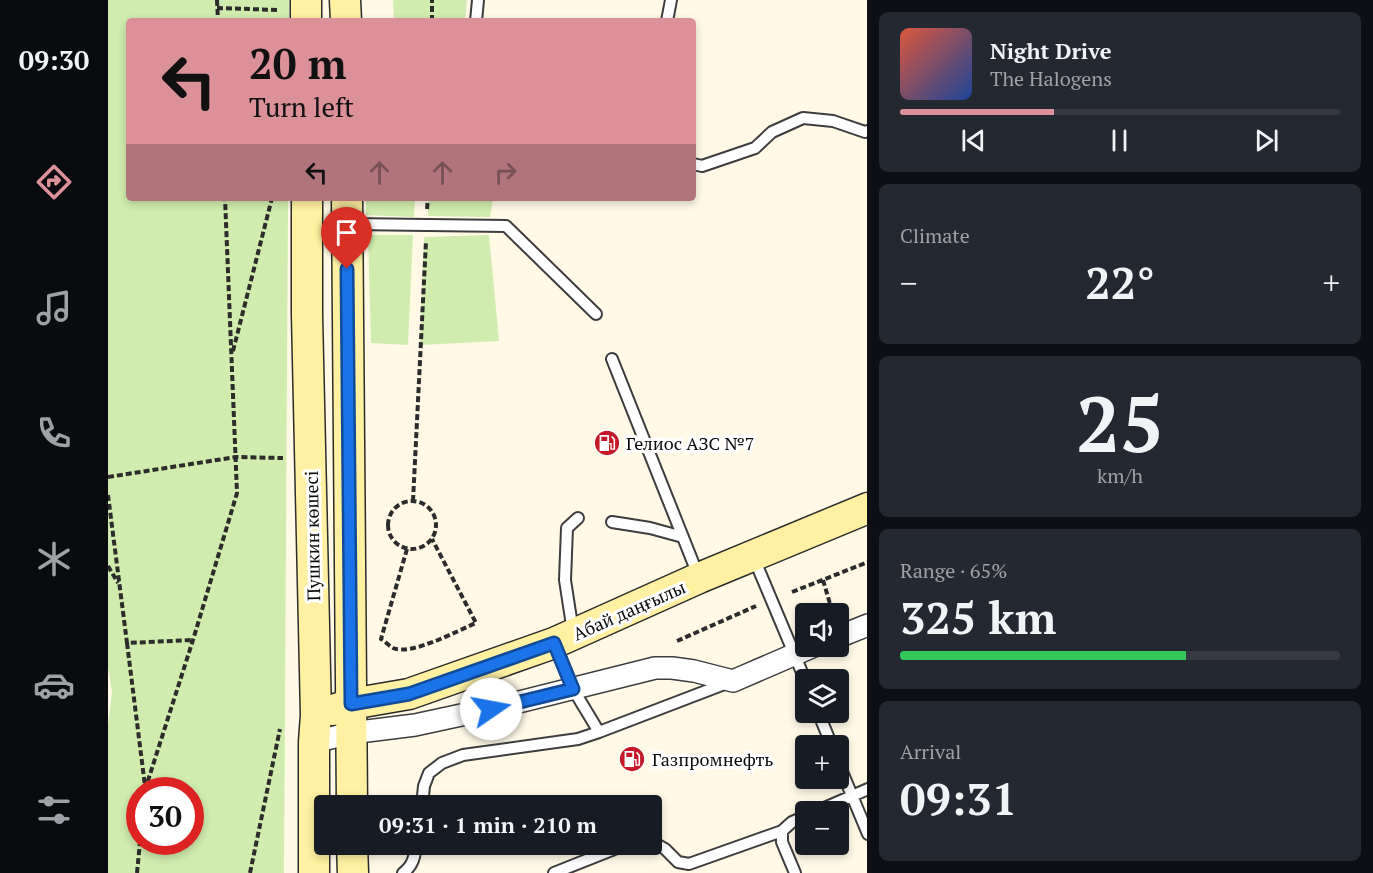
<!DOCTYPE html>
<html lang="en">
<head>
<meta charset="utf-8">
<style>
	:root { --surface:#171b24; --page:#242831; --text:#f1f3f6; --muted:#9ea1a6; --line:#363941; --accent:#dc9199 }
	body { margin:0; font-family:"PT Serif",serif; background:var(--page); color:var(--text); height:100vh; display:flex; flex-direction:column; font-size:22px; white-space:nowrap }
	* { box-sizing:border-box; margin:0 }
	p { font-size:20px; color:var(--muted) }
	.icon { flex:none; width:33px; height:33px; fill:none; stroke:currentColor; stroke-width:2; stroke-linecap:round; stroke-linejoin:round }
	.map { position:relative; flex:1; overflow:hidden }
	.details { display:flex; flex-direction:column; gap:12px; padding:12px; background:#0d0f14; width:506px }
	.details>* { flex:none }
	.banner { position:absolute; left:18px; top:18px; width:570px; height:183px; border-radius:6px; box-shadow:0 3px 9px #0003; background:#dc9199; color:#111; overflow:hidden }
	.fabs { position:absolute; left:687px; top:603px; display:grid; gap:12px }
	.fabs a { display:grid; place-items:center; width:54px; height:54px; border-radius:6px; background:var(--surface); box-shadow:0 3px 9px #0003; font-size:30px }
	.speed { position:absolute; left:18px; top:777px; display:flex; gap:12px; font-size:30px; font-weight:700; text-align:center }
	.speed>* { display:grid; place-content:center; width:78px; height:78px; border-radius:50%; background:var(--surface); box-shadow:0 3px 9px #0003; line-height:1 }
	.speed .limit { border:9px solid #d22; background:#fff; color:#111 }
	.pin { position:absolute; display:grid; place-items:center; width:51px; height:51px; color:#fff; margin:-62px -26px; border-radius:50% 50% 50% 0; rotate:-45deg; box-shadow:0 0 6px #0007 }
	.pin .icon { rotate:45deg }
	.me { position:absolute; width:66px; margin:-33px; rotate:78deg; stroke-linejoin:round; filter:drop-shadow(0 0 4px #0008) }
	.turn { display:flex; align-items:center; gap:21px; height:126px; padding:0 24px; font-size:27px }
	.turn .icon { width:78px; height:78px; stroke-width:2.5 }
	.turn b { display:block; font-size:42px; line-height:51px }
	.lanes { display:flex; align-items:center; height:57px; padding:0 24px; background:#0003; justify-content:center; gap:30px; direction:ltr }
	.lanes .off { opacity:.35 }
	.big { font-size:45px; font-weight:700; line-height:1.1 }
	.details .widget { flex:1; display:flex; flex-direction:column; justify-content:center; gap:9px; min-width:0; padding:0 21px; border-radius:9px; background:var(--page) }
	.details .dial { align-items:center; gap:0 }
	.dial b { font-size:78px; line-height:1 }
	.song { display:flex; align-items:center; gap:18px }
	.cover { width:72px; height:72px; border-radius:9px; background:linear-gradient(135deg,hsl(10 70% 55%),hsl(220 70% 35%)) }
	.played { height:6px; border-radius:3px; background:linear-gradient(90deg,var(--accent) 35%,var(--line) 35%) }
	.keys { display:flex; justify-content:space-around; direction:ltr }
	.heat { display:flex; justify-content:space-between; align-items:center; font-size:33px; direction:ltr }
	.charge { height:9px; border-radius:4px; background:linear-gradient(90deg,#34c759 65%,var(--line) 0) }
	.trip { position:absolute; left:206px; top:795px; width:348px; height:60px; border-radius:6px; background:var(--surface); box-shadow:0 3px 9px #0003; font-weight:700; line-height:60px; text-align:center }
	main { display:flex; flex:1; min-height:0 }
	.tab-bar { display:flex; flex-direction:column; width:108px; justify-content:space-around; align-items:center; background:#090b0e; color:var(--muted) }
	.tab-bar .icon { width:42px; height:42px }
	.tab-bar .on { color:var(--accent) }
	.tab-bar b { font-size:27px; color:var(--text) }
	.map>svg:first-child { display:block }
	.green { fill:#d0ecae; fill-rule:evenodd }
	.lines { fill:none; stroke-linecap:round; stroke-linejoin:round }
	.lane-casing { stroke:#3d3d3d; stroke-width:14 }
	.street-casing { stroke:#3d3d3d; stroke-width:24 }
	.secondary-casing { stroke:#2c2c2c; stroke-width:33 }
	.path { stroke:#2c2c2c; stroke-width:4; stroke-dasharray:6 3; stroke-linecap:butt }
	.lane { stroke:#fff; stroke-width:10 }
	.street { stroke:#fff; stroke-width:21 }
	.secondary { stroke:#fff1a1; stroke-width:30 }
	.route-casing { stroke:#114b97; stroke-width:15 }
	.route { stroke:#1a73e8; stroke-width:10 }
	.labels { text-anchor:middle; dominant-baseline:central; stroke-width:6; stroke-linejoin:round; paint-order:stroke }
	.poi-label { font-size:18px; fill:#0a0a0a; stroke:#fff; text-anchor:start }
	.street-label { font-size:18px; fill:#0a0a0a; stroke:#fff }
</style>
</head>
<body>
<main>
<nav class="tab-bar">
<b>09:30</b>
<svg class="icon on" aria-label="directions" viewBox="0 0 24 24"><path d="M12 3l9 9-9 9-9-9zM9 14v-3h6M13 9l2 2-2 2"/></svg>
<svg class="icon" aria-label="music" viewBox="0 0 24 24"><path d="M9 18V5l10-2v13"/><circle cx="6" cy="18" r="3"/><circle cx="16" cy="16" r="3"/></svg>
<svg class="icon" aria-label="phone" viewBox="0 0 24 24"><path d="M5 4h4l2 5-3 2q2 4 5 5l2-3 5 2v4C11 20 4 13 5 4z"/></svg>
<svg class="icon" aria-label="climate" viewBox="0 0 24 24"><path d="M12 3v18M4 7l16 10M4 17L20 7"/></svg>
<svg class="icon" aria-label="car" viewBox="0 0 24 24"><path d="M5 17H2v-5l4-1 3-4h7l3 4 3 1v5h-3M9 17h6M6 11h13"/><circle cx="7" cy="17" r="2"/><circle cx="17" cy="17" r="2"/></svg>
<svg class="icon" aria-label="filters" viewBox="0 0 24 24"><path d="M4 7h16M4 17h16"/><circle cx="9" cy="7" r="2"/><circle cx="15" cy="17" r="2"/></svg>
</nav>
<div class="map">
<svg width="760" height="873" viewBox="0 0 760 873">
	<rect width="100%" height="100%" fill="#fff9e6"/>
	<path class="green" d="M0,0h181v21h-160v177h159l-4,675h-176v-148l4,-33 -4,-24zM82,790v52h-50v-52z
		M285,0h74l-2,21h-71z
		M258,198h49l-1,19 -48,-2z
		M320,198h65l-3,19 -62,-1z
		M260,235h45l-5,110 -37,-2z
		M381,235l10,106 -79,4 4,-108z"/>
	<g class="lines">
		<g class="lane-casing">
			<path id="lane" d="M368,21l2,-21
				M559,21l4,-21
				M585,164l9,2 53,-18 17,-16 31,-14 30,3 32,11 3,-1
				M242,224l156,2 90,88
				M504,359l86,216
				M504,522l38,6 33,9
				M645,556l53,126
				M465,632l-8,-52 2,-52 11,-10
				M710,712l14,34
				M491,732l128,-49
				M730,762l30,72
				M314,806l2,-20 5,-13 13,-10 21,-8 115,-16 21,-7 -26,-43 -18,-45
				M707,812l53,-23
				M543,841l14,8 13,13 11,2 93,-33
				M295,873c10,-7 12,-17 13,-29
				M446,873l73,-29
				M687,873l-13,-31v-11l10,-9 14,-6"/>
		</g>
		<g class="street-casing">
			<path id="street" d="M730,637l30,-12
				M206,742l37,-9 64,-8 88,-19 152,-38h17l22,3 39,10 81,-35"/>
		</g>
		<g class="secondary-casing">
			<path id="secondary" d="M237,0l1,21
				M198,21v-21
				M199,198v117l9,400 -2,27v131
				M239,198l5,608
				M225,710l18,-6 58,-10 145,-51 145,-65 169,-70
				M244,844l1,29"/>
		</g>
		<path class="path" d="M109,0l1,21
			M109,8l62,2
			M324,21v-21
			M319,209l1,-11
			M125,351l39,-153
			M0,477l128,-20 47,1
			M0,495l19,148 66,-3
			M305,501l13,-260
			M280 525a24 24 0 1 1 48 0a24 24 0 1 1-48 0Z
			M299,549l-26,90c4,2 8,7 12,9 18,8 64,-17 83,-25l-44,-84
			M0,566l10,17
			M715,580l10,34
			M684,592l76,-30
			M569,641l79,-35
			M19,643l18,143
			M37,790l48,-150 44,-147 -12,-295
			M29,873l3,-31
			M142,873l30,-144"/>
		<use href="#lane" class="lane"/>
		<use href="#street" class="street"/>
		<use href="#secondary" class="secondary"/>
	</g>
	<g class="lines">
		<g class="route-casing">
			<path id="route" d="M239,269l4,435 58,-10 145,-51 19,46 -82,20"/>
		</g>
		<use href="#route" class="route"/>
	</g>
	<defs>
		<g id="fuel-disc" transform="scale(1.35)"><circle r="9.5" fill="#c31928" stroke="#fff"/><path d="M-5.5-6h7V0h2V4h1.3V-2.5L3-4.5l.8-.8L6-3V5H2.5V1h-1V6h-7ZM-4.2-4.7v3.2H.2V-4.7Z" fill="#fff"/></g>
	</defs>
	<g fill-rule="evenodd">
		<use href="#fuel-disc" x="499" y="443"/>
		<use href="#fuel-disc" x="524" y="759"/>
	</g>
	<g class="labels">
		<g class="poi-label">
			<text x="518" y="443">Гелиос АЗС №7</text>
			<text x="544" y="759">Газпромнефть</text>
		</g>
		<g class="street-label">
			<text transform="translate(204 536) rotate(-91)">Пушкин көшесі</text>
			<text transform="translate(521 610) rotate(-24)">Абай даңғылы</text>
		</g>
	</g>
</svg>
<div class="fabs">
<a><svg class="icon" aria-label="sound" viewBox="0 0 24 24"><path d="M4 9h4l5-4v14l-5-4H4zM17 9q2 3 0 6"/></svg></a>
<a><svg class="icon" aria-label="layers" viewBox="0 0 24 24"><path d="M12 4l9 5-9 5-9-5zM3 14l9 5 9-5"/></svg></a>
<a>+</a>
<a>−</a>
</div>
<div class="speed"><div class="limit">30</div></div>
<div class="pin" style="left:239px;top:269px;background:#d93025"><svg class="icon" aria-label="arrive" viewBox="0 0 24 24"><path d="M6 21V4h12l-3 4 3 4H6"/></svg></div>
<svg class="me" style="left:383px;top:709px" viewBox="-20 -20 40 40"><circle r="19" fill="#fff"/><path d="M0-13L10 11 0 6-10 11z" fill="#1a73e8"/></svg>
<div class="trip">09:31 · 1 min · 210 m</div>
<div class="banner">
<div class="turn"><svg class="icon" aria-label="left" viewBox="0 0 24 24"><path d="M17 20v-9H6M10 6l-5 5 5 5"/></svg><div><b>20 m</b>Turn left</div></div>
<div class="lanes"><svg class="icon" aria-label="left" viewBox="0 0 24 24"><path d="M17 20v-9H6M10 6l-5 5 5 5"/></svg><svg class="icon off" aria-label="ahead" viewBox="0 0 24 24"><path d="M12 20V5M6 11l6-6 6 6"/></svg><svg class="icon off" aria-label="ahead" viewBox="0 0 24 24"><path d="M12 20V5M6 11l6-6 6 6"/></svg><svg class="icon off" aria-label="right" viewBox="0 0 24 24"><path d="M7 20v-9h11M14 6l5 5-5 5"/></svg></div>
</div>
</div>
<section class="details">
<div class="widget">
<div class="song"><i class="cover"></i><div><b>Night Drive</b><p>The Halogens</p></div></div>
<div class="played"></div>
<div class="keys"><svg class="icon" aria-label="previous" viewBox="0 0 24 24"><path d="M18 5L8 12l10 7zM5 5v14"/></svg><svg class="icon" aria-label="pause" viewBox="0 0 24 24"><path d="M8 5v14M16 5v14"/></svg><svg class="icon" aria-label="next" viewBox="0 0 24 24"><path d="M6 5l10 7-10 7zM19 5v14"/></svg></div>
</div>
<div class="widget"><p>Climate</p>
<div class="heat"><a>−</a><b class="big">22°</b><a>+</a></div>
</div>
<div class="widget dial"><b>25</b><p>km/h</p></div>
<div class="widget"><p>Range · 65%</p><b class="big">325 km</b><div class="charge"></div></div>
<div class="widget"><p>Arrival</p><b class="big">09:31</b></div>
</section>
</main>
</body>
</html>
